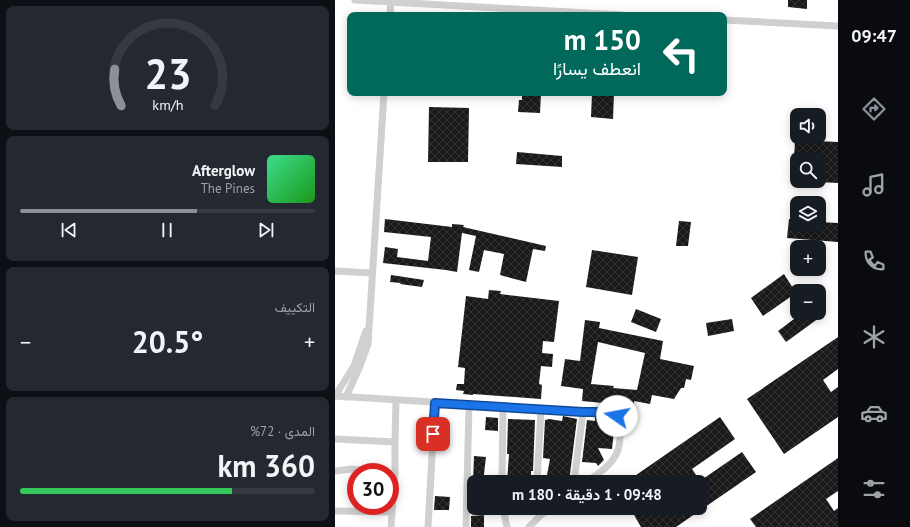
<!DOCTYPE html>
<html lang="ar">
<head>
<meta charset="utf-8">
<style>
	:root { --surface:#171b24; --page:#242831; --text:#f1f3f6; --muted:#9ea1a6; --line:#363941; --accent:#8c9099 }
	body { margin:0; font-family:"PT Sans",Vazirmatn,sans-serif; background:var(--page); color:var(--text); direction:rtl; height:100vh; display:flex; flex-direction:column; font-size:15px; white-space:nowrap }
	* { box-sizing:border-box; margin:0 }
	p { font-size:13px; color:var(--muted) }
	.icon { flex:none; width:22px; height:22px; fill:none; stroke:currentColor; stroke-width:2; stroke-linecap:round; stroke-linejoin:round }
	.map { position:relative; flex:1; overflow:hidden; direction:ltr }
	.sheet { display:flex; flex-direction:column; gap:6px; padding:6px; background:#0d0f14; width:335px }
	.sheet>* { flex:none }
	.guide { position:absolute; left:12px; top:12px; width:380px; height:84px; border-radius:8px; box-shadow:0 2px 10px #0003; direction:rtl; background:#00695c; color:#fff; overflow:hidden }
	.controls { position:absolute; left:455px; top:108px; display:grid; gap:8px }
	.controls a { display:grid; place-items:center; width:36px; height:36px; border-radius:8px; background:var(--surface); box-shadow:0 2px 10px #0003; font-size:20px }
	.speed { position:absolute; left:12px; top:463px; display:flex; gap:8px; font-size:20px; font-weight:700; text-align:center }
	.speed>* { display:grid; place-content:center; width:52px; height:52px; border-radius:50%; background:var(--surface); box-shadow:0 2px 10px #0003; line-height:1 }
	.speed .limit { border:6px solid #d22; background:#fff; color:#111 }
	.pin { position:absolute; display:grid; place-items:center; width:34px; height:34px; color:#fff; margin:-17px; border-radius:8px; box-shadow:0 2px 6px #0006 }
	.me { position:absolute; width:44px; margin:-22px; rotate:282deg; stroke-linejoin:round; filter:drop-shadow(0 0 3px #0008) }
	.turn { display:flex; align-items:center; gap:14px; height:84px; padding:0 20px; font-size:18px }
	.turn .icon { width:52px; height:52px; stroke-width:2.5 }
	.turn b { display:block; font-size:28px; line-height:34px }
	.big { font-size:30px; font-weight:600; line-height:1.1 }
	.sheet .widget { flex:1; display:flex; flex-direction:column; justify-content:center; gap:6px; min-width:0; padding:0 14px; border-radius:8px; background:var(--page) }
	.sheet .dial { align-items:center; gap:0 }
	.dial svg { height:104px; overflow:visible; fill:none; stroke:var(--line); stroke-width:7; stroke-linecap:round; text-anchor:middle }
	.dial text { fill:var(--text); stroke:none }
	.song { display:flex; align-items:center; gap:12px }
	.cover { width:48px; height:48px; border-radius:6px; background:linear-gradient(135deg,hsl(150 70% 55%),hsl(120 70% 35%)) }
	.played { height:4px; border-radius:2px; background:linear-gradient(90deg,var(--accent) 60%,var(--line) 60%) }
	.keys { display:flex; justify-content:space-around; direction:ltr }
	.heat { display:flex; justify-content:space-between; align-items:center; font-size:22px; direction:ltr }
	.charge { height:6px; border-radius:3px; background:linear-gradient(90deg,#34c759 72%,var(--line) 0) }
	.trip { position:absolute; left:132px; top:475px; width:240px; height:40px; border-radius:8px; background:var(--surface); box-shadow:0 2px 10px #0003; font-weight:600; line-height:40px; text-align:center; direction:rtl }
	main { display:flex; flex:1; min-height:0 }
	.tabs { display:flex; flex-direction:column; width:72px; justify-content:space-around; align-items:center; background:#090b0e; color:var(--muted) }
	.tabs .icon { width:28px; height:28px }
	.tabs .on { color:var(--accent) }
	.tabs b { font-size:18px; color:var(--text) }
	.map>svg:first-child { display:block }
	.building { fill:url(#building-cross-hatch); fill-rule:evenodd }
	.lines { fill:none; stroke-linecap:round; stroke-linejoin:round }
	.street { stroke:#d0d0d0; stroke-width:7 }
	.route-casing { stroke:#114b97; stroke-width:10 }
	.route { stroke:#1a73e8; stroke-width:7 }
</style>
</head>
<body>
<main>
<nav class="tabs">
<b>09:47</b>
<svg class="icon on" aria-label="directions" viewBox="0 0 24 24"><path d="M12 3l9 9-9 9-9-9zM9 14v-3h6M13 9l2 2-2 2"/></svg>
<svg class="icon" aria-label="music" viewBox="0 0 24 24"><path d="M9 18V5l10-2v13"/><circle cx="6" cy="18" r="3"/><circle cx="16" cy="16" r="3"/></svg>
<svg class="icon" aria-label="phone" viewBox="0 0 24 24"><path d="M5 4h4l2 5-3 2q2 4 5 5l2-3 5 2v4C11 20 4 13 5 4z"/></svg>
<svg class="icon" aria-label="climate" viewBox="0 0 24 24"><path d="M12 3v18M4 7l16 10M4 17L20 7"/></svg>
<svg class="icon" aria-label="car" viewBox="0 0 24 24"><path d="M5 17H2v-5l4-1 3-4h7l3 4 3 1v5h-3M9 17h6M6 11h13"/><circle cx="7" cy="17" r="2"/><circle cx="17" cy="17" r="2"/></svg>
<svg class="icon" aria-label="filters" viewBox="0 0 24 24"><path d="M4 7h16M4 17h16"/><circle cx="9" cy="7" r="2"/><circle cx="15" cy="17" r="2"/></svg>
</nav>
<div class="map">
<svg width="503" height="527" viewBox="0 0 503 527">
	<defs>
		<pattern id="building-cross-hatch" width="8" height="8" patternUnits="userSpaceOnUse"><rect width="8" height="8" fill="#1a1a1a"/><path d="M0 0l8 8M0 8l8-8" fill="none" stroke="#333"/></pattern>
	</defs>
	<rect width="100%" height="100%" fill="#fff"/>
	<path class="building" d="M453,0h19v9l-19,-2z
		M187,93h19l-1,20 -22,-1 1,-12h3z
		M257,93h22l-1,26 -22,-2z
		M94,107l40,1 -1,54h-40z
		M460,140l43,2v41l-19,-1v-23h-25z
		M182,152l45,4v11l-46,-3z
		M50,219l67,8v-3l12,1 -1,2 83,19 -1,5 -12,-2 -7,33 -26,-7 4,-21 -20,-4 -5,22 -10,-2 7,-34 -14,-3 -5,39 -11,-2 -63,-7 2,-16 13,2 -1,8 31,4 3,-24 -47,-5z
		M454,219l8,1v5h22v-3l19,1v19l-51,-4z
		M344,221l12,1 -3,24h-12z
		M257,250l46,7 -6,38 -46,-8z
		M449,274l12,19 -33,23 -12,-18z
		M56,275l33,5 -2,7 -22,-3 1,-1 -11,-1z
		M154,290l12,1 -1,3 59,7 -5,41 -11,-1 -1,12 11,1 -1,13 -11,-1 -2,18 3,1 -1,14 -68,-5v1l-10,-1 1,-3 -8,-1 1,-6h7l1,-16 -7,-1 8,-71 22,3z
		M301,309l25,10 -5,13 -25,-10z
		M467,313h13l4,5 -33,24 -8,-11z
		M397,319l2,12 -26,5 -2,-13z
		M250,320l15,2 -1,6 64,13 -3,18 34,7 -3,14 -5,-1 -2,9h-3l-7,11 -22,-4 -2,9 -16,-3v5l-52,-5 1,-12 -22,-3 4,-27 15,2zM263,342l47,11 -8,37 -24,-2 1,-2 -23,-2z
		M503,337v32l-15,11 8,12 7,-5v30l-54,37 -37,-55z
		M228,416l14,3 -8,63h-7v-5l-15,-2 3,-16 -7,-1 2,-38 4,-1 13,2z
		M151,417l12,1v13l-13,-1z
		M260,417l17,2 2,12 -2,18 -14,-1 6,12 -6,6 -2,-3 -14,-1 5,-42 8,1z
		M385,417l15,22 -43,30 8,12 42,-29 14,20 -80,55h-35l-11,-19h70v-26h-19l-4,-5 -7,5h-44z
		M173,419l27,1 -2,51h-2v11h-24l2,-28h-2z
		M139,456l12,1 -3,25h-10z
		M503,458v33l-12,8 8,12 4,-3v19h-82l-6,-8z
		M100,496l15,1 -1,13h-15z
		M149,515v12h-13v-11z"/>
	<g class="lines">
		<path class="street" d="M20,0l268,15
			M55,15l1,-15
			M389,20l114,6
			M0,271l37,2
			M0,396l277,17 5,3c1,7 3,15 3,22 0,22 -17,32 -33,44
			M0,396l19,-30 12,-35
			M11,397l14,-31 8,-22 16,-251
			M0,439l60,3
			M0,471l16,-2 34,3
			M167,482l1,-75
			M202,482l4,-73
			M239,482l9,-70
			M168,508l4,19
			M0,511l56,1
			M56,527l4,-54v-31l1,-42
			M93,527l7,-124
			M131,527l3,-122
			M194,527l12,-12 10,-7"/>
	</g>
	<g class="lines">
		<g class="route-casing">
			<path id="route" d="M98,434l2,-31 148,9c12,0 23,-1 34,4"/>
		</g>
		<use href="#route" class="route"/>
	</g>
</svg>
<div class="controls">
<a><svg class="icon" aria-label="sound" viewBox="0 0 24 24"><path d="M4 9h4l5-4v14l-5-4H4zM17 9q2 3 0 6"/></svg></a>
<a><svg class="icon" aria-label="search" viewBox="0 0 24 24"><circle cx="10" cy="10" r="6"/><path d="M15 15l6 6"/></svg></a>
<a><svg class="icon" aria-label="layers" viewBox="0 0 24 24"><path d="M12 4l9 5-9 5-9-5zM3 14l9 5 9-5"/></svg></a>
<a>+</a>
<a>−</a>
</div>
<div class="speed"><div class="limit">30</div></div>
<div class="pin" style="left:98px;top:434px;background:#d93025"><svg class="icon" aria-label="arrive" viewBox="0 0 24 24"><path d="M6 21V4h12l-3 4 3 4H6"/></svg></div>
<svg class="me" style="left:282px;top:416px" viewBox="-20 -20 40 40"><circle r="19" fill="#fff"/><path d="M0-13L10 11 0 6-10 11z" fill="#1a73e8"/></svg>
<div class="trip">09:48 · 1 دقيقة · 180 m</div>
<div class="guide">
<div class="turn"><svg class="icon" aria-label="left" viewBox="0 0 24 24"><path d="M17 20v-9H6M10 6l-5 5 5 5"/></svg><div><b>150 m</b>انعطف يسارًا</div></div>
</div>
</div>
<section class="sheet">
<div class="widget dial"><svg viewBox="0 0 100 80">
<path d="M14 69A42 42 0 1 1 86 69"/>
<path d="M14 69A42 42 0 0 1 9 41" stroke="#8c9099"/>
<text x="50" y="56" font-size="32" font-weight="700">23</text>
<text x="50" y="72" font-size="11">km/h</text>
</svg></div>
<div class="widget">
<div class="song"><i class="cover"></i><div><b>Afterglow</b><p>The Pines</p></div></div>
<div class="played"></div>
<div class="keys"><svg class="icon" aria-label="previous" viewBox="0 0 24 24"><path d="M18 5L8 12l10 7zM5 5v14"/></svg><svg class="icon" aria-label="pause" viewBox="0 0 24 24"><path d="M8 5v14M16 5v14"/></svg><svg class="icon" aria-label="next" viewBox="0 0 24 24"><path d="M6 5l10 7-10 7zM19 5v14"/></svg></div>
</div>
<div class="widget"><p>التكييف</p>
<div class="heat"><a>−</a><b class="big">20.5°</b><a>+</a></div>
</div>
<div class="widget"><p>المدى · 72%</p><b class="big">360 km</b><div class="charge"></div></div>
</section>
</main>
</body>
</html>
